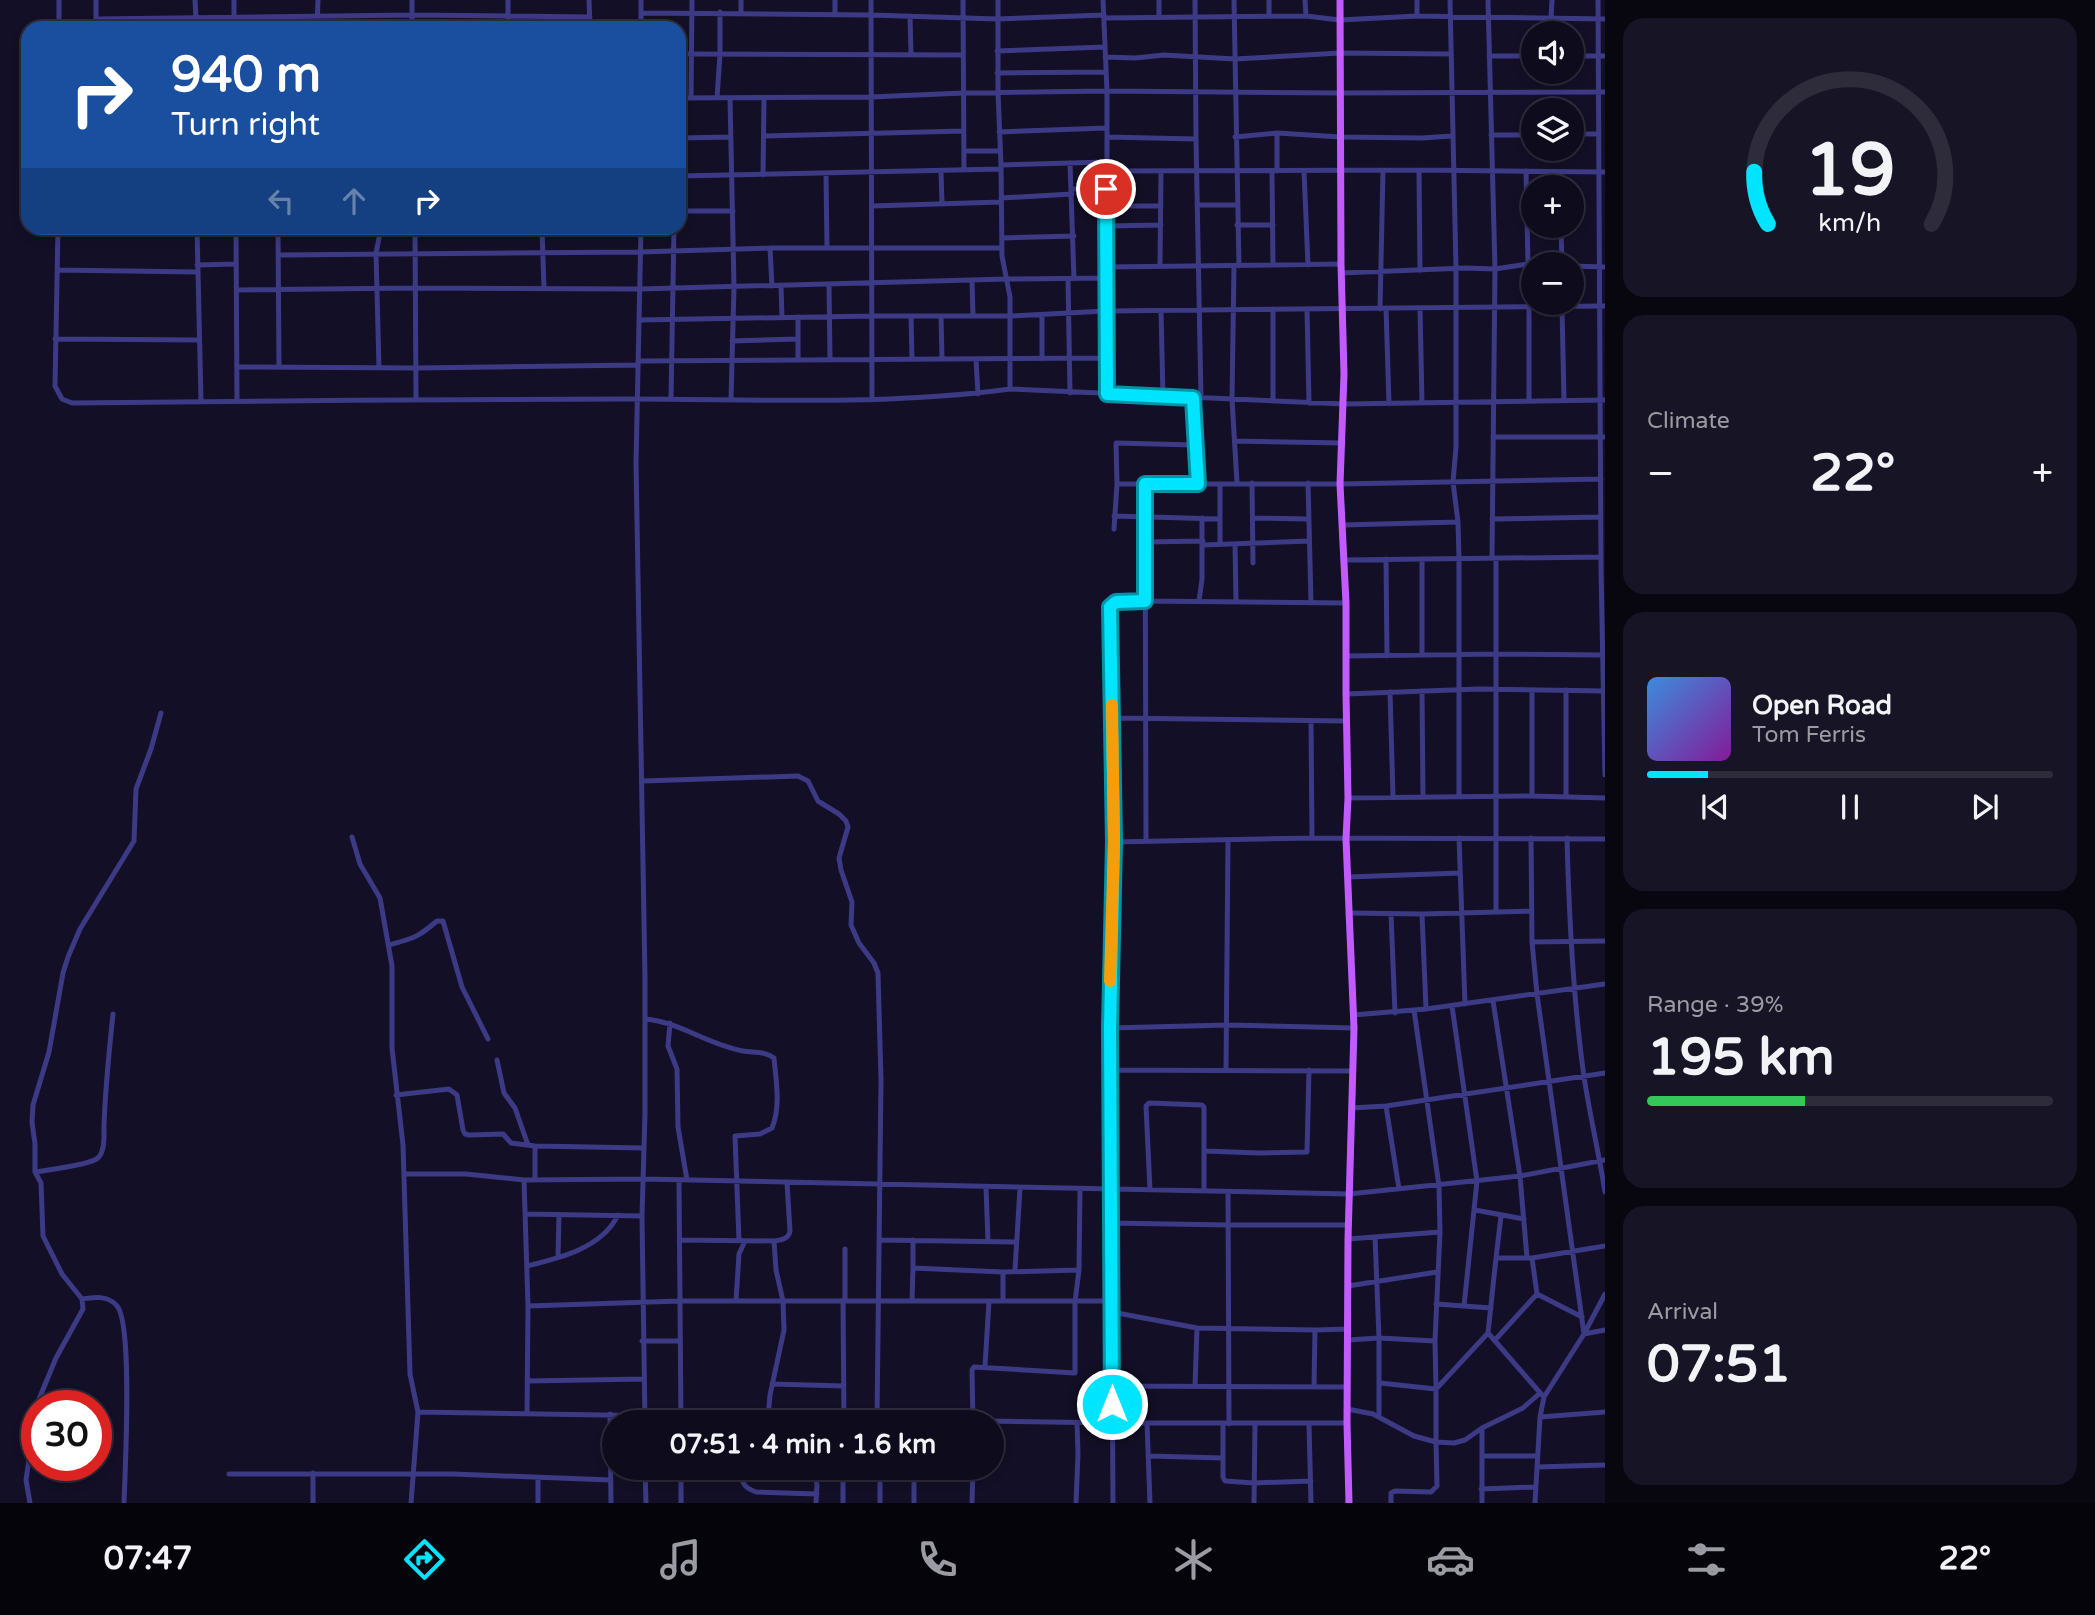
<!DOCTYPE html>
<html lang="en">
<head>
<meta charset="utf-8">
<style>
	:root { --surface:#0e0b1c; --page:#171425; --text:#f1f3f6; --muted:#9b9ba3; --line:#2e2b3b; --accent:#00e5ff }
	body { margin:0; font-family:"Varela Round",sans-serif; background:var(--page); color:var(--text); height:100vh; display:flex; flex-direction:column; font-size:26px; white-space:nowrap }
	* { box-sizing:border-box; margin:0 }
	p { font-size:23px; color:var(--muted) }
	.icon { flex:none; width:38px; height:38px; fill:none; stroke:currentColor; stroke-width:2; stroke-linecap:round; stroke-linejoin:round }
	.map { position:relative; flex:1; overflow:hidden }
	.side { display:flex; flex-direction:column; gap:18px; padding:18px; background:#08060f; width:490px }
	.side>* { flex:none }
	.guide { position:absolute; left:21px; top:21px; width:665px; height:214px; border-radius:21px; box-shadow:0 4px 10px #0003,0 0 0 2px var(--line); background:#1a4fa0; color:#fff; overflow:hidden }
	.fabs { position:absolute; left:1521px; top:21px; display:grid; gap:14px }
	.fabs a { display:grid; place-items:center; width:63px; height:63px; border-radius:50%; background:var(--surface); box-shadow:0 4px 10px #0003,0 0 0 2px var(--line); font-size:35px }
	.speed { position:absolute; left:21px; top:1390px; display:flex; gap:14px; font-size:35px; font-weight:700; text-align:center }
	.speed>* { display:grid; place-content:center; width:91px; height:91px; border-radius:50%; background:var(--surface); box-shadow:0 4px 10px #0003,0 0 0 2px var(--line); line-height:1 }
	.speed .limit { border:10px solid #d22; background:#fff; color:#111 }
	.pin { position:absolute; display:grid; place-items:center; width:60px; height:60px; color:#fff; margin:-30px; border:4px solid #fff; border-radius:50%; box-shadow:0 2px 7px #0007 }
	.me { position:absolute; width:77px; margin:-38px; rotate:0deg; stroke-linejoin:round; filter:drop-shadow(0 0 5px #0008) }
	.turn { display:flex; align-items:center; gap:24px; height:147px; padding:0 35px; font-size:32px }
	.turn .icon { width:91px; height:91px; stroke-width:2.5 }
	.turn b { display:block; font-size:49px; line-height:60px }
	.lanes { display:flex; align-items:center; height:66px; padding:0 35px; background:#0003; justify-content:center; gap:35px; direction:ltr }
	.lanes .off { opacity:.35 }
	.big { font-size:52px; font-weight:700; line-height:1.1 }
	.side .widget { flex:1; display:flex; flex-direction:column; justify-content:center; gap:10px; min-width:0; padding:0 24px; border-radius:21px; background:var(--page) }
	.side .dial { align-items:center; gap:0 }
	.dial svg { height:182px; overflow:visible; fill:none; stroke:var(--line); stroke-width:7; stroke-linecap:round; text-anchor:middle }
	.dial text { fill:var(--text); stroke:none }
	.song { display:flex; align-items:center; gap:21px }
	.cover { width:84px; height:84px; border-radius:10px; background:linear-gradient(135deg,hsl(210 70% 55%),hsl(290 70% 35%)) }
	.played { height:7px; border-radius:4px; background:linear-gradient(90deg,var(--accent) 15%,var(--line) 15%) }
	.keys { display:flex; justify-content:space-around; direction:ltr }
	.heat { display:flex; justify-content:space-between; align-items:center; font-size:38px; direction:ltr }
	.charge { height:10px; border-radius:5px; background:linear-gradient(90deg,#34c759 39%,var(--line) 0) }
	.trip { position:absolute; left:602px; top:1410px; width:402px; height:70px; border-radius:35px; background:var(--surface); box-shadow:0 4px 10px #0003,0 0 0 2px var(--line); font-weight:700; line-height:70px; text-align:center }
	.dock { display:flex; height:112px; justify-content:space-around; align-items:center; background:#06040b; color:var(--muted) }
	.dock .icon { width:49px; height:49px }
	.dock .current { color:var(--accent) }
	.dock b { font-size:32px; color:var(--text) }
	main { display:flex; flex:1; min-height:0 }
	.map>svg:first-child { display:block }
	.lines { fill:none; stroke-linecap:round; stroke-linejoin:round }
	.minor { stroke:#3d3a85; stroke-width:5 }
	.major { stroke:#c25bff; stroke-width:7 }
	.route-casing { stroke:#0095a6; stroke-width:18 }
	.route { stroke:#00e5ff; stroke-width:12 }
	.slow { stroke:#f59e0b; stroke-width:12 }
</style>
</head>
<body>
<main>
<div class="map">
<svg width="1605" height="1503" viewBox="0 0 1605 1503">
	<rect width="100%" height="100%" fill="#130f26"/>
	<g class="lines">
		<path class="minor" d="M59,0v28
			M96,0v28
			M195,0l1,19
			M234,0v28
			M412,0v28
			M508,0v28
			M589,0l1,28
			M641,0v28
			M741,0v12
			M835,0v14
			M871,0l1,400
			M963,0l1,170
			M998,0v92l3,73 1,91 8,41v92
			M1103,0l4,91v303
			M1159,0v17
			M1195,0l1,139 5,260
			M1234,0l5,266
			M1269,0v16
			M1305,0l1,16
			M1450,0l6,268v179l-3,35 5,40 1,37v237
			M1488,0l7,269 -3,289
			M1598,0l3,568 4,207
			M641,13l230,2 126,4 107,-4
			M910,16l1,38
			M1417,16v-16
			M1104,18l202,-2 34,4 77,-4 188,3
			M1551,18l1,-18
			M96,19l316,-4 178,2
			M317,28l1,-28
			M997,51l108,-4
			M679,54l284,1
			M1489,56h44
			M1572,56h33
			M1105,57l30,1 29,-3 71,4 105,-6 110,1
			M997,73l109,-1
			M679,98l192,-1 92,-4 144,-2 233,2 265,-1
			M691,98l1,-98
			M717,98l3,-44v-42
			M730,98l4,189 -3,112
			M999,132l108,-4
			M1572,134h26
			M1491,135h42
			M764,136l200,-5
			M1107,137l89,2
			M1235,137l42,-4 64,4 81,1 30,-2
			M679,138l52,-1
			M964,151h36
			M1070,163l4,116
			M1001,165l106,-3
			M1419,170l1,101
			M941,171l1,32
			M1107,171l312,-1 186,2
			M1272,171l1,94
			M1277,171v-38
			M1304,171l4,94
			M1526,171l2,93
			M826,174l1,74
			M763,175l1,-77
			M679,176l322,-7
			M1561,187v-15
			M1071,189h35
			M1001,198l71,-4
			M1197,205h40
			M872,206l129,-4
			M1106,206h55
			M679,211h54
			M1237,225h36
			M1107,226l54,-1
			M1561,226l1,38
			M58,228l-3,158 7,13 10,4c186,-2 371,-4 557,-4 127,0 255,7 381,-10l334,15 261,-4
			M197,228l4,173
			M236,228l1,173
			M278,228l1,139
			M415,228l1,171
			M542,228l2,61
			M641,228l-5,235 9,515v135l-3,103 3,207
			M197,233h39
			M1002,238l72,-2
			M770,248l2,38
			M279,255l361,-3 130,-4h232
			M197,265l39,-1
			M1160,266l1,-95
			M1234,266l-2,133 5,84
			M1572,266l33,1
			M1107,267l234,-3
			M58,270l139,2
			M1341,273l125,-5 29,1 33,-5h9
			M1068,279l2,114
			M972,280l1,36
			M829,284l1,76
			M781,285l1,33
			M237,290l178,-2 225,1 367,-10 100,-1
			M1562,306l2,95
			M1386,308l3,96
			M1420,308l2,95
			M1307,309l2,94
			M1380,309l3,-139
			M1161,311l2,86
			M1042,315v44
			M911,316l1,43
			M941,316l1,43
			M639,320l233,-4h139l95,-5 499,-5
			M55,339l144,1
			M732,341l66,-2
			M976,359l2,35
			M798,360v-43
			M638,361l468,-3
			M237,367l179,1 222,-3
			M379,368l-3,-115 5,-25
			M1193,398l5,86
			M671,399l3,-171
			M1273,401v-92
			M1529,401v-94
			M1493,437h112
			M1235,441l108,2
			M1252,483l1,80
			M1308,483l3,119
			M1117,484h223l261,-5
			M1145,484l1,357
			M1114,516l106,3
			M1253,518l55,1
			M1492,519l109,-2
			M1342,525l116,-3
			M1114,529l3,-45 -1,-41 79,2
			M1145,542l58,-1
			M1220,544v-60
			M1235,544l1,57
			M1203,545l106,-4
			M1386,559l1,97
			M1343,560l258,-3
			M1199,601l3,-22v-61
			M1422,655v-96
			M1347,656l148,-2 110,1
			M1566,690v107
			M1422,691l1,105
			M1390,692l3,104
			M1346,694l133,-5 126,2
			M1112,718l-2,-111c6,-9 24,-6 35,-6l201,2
			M1311,721l1,117
			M643,781l155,-5 10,5 10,20 21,13 7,7 2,6 -9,31 2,12 11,32 -1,23 8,18 15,20 4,10 3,107 -4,339
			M1532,796v-106
			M1348,798l184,-2 73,2
			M352,837l8,27 20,34 12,68v82l11,97 7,229 8,38 -7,91
			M1459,838l6,166
			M1531,838l1,104 5,52 47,340
			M1567,838c2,80 6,160 17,239 6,39 15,77 21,115
			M1114,842l-2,-124 234,3
			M1348,877l112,-4
			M1496,912v-354
			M1348,913l74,1 4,95
			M1391,914l4,99
			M1422,914l110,-3
			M1532,942l73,-1
			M389,945c25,-7 28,-7 48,-24h6l19,66 26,52
			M1452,1006l25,175 -13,125
			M1353,1015l73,-6 179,-25
			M645,1019c35,3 63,26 98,32 11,2 22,0 31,7 2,23 7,48 -2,70l-12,6 -25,2 4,105
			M670,1023l-2,23 9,23 1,58 9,53
			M1110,1028l4,-186 198,-4 293,1
			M497,1060l7,33 11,15 13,37
			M1110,1070l242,1
			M1226,1070l2,-230
			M396,1095l53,-6 8,6 6,35 2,4 4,1 34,-1 8,9 24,3 109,2
			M1386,1106l13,83
			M1351,1108l35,-2 219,-33
			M1205,1151l54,2 48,-1 2,-82
			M35,1172c12,-2 55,-7 63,-14 7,-7 6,-22 6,-31 1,-38 5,-75 9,-113
			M404,1174h62l58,6
			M535,1179v-33
			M679,1180l2,243
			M986,1187l2,55
			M1150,1190l-4,-84 3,-3 53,2 2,2v84
			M1228,1192l1,232
			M1475,1210l49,9
			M525,1214l117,2
			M1111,1223l117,2h120
			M1348,1239l92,-7 -1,-46 -25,-176
			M679,1240l95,1c7,-1 15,-2 16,-10l-3,-48
			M879,1240l137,2
			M913,1240v28l90,4 76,-2
			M845,1249v51
			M558,1257l1,-42
			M1496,1258l5,-42
			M1527,1258l-7,-82 85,-16
			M1532,1258h-36l-8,75 54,62
			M527,1266c33,-8 75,-18 91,-51
			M1015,1270l5,-82
			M1348,1286l89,-14
			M1537,1294l-5,-36 73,-12
			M82,1299c12,-2 26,-4 35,7 16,18 8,165 7,197
			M843,1300l1,123
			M736,1301l3,-47 6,-13
			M912,1301l1,-33
			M1003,1301v-29
			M1436,1304l55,4
			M528,1306l-4,-126 120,-1 705,15 171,-18 -27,-175
			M1112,1312l85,16 118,2 34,-1
			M1584,1334l21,-4
			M1348,1340l31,-2 -4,-101
			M1495,1340l42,-46 45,23
			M642,1341h38
			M985,1366l4,-65
			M528,1381l116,-2
			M1380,1383l56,6 -1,-48 5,-109
			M772,1384l72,2
			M1111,1386l237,1
			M1195,1386l2,-58
			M1314,1387l1,-57
			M1347,1409l26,5 41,22 22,6v-53l52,-56
			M418,1412l694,11h235
			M527,1414l1,-108 152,-5h432
			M610,1414l1,89
			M768,1417l2,-22 14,-65 -1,-29 -7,-31 -2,-29
			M1379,1417v-79l56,3
			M1540,1417l65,-5
			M973,1423l-1,-53 2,-3 101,6v-71l4,-32 1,-81
			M1147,1423l3,80
			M1223,1423v54l2,4 29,2 57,-2
			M1309,1424l2,79
			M1482,1428v75
			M1149,1456l74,2
			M1482,1456h55
			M1537,1467l68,-2
			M645,1468l1,35
			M681,1468v35
			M741,1468c1,14 1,19 15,24l61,2
			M813,1468l4,17 -1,18
			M229,1474h224l157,6
			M1481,1489l55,-2
			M30,1503l-4,-23 11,-76 19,-46 27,-49 -1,-10 -20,-25 -19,-38 -2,-53 -6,-11v-28l-3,-22 1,-17 16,-53 14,-79 5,-16 12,-28 54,-88 2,-52 15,-40 10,-36
			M313,1503v-30
			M538,1503v-25
			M843,1503v-35
			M880,1503v-35
			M914,1503v-35
			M972,1503l1,-35
			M1076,1503l2,-49 -1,-32
			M1113,1503l-3,-475 118,-3 126,3
			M1254,1503l1,-79
			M1391,1503v-10l4,-2 36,1 6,-6 -1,-44 18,1 11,-3 17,-12 41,-20 17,-15
			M1535,1503l5,-86 4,-20 40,-63 21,-40"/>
		<path class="major" d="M1340,0l1,264 3,110 -4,110 6,119v91l2,104 -2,41 8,189 -6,211 -1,184 2,80"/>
	</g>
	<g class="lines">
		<g class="route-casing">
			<path id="route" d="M1106,189l1,205 86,4 5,86h-53v117l-29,1 -6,5 4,235 -4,186 2,376"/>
		</g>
		<use href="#route" class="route"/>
		<path class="slow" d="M1110,981l4,-139 -2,-137"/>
	</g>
</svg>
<div class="fabs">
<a><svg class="icon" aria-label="sound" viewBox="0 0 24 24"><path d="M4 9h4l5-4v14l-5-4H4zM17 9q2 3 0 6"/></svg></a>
<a><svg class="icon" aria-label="layers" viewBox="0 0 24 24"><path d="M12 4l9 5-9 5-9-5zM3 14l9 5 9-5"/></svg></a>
<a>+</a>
<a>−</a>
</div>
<div class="speed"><div class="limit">30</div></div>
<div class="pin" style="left:1106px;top:189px;background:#d93025"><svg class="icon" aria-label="arrive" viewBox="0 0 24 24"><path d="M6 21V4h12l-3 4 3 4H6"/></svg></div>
<svg class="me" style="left:1112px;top:1404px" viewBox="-20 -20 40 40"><circle r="17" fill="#00e5ff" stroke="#fff" stroke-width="3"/><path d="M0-11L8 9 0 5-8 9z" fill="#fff"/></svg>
<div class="trip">07:51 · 4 min · 1.6 km</div>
<div class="guide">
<div class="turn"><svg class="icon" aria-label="right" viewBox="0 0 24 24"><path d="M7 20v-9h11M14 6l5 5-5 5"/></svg><div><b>940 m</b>Turn right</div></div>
<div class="lanes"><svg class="icon off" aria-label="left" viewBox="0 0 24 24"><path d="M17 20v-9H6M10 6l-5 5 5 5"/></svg><svg class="icon off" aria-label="ahead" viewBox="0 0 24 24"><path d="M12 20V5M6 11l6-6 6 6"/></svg><svg class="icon" aria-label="right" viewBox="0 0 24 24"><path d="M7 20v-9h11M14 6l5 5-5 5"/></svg></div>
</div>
</div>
<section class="side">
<div class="widget dial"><svg viewBox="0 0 100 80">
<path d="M14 69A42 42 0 1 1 86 69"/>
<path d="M14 69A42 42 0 0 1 8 46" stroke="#00e5ff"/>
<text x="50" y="56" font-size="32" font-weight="700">19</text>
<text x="50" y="72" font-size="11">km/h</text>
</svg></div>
<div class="widget"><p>Climate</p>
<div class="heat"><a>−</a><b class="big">22°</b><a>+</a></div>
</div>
<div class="widget">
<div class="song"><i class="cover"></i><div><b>Open Road</b><p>Tom Ferris</p></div></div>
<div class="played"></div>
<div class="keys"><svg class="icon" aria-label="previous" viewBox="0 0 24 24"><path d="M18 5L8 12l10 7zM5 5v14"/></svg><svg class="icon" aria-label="pause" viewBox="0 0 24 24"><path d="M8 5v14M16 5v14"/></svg><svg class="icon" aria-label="next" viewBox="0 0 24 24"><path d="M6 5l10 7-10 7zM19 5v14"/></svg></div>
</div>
<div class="widget"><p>Range · 39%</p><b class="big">195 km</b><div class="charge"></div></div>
<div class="widget"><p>Arrival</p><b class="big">07:51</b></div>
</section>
</main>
<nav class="dock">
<b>07:47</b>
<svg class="icon current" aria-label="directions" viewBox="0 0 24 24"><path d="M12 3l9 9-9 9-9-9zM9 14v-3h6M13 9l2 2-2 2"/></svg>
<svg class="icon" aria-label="music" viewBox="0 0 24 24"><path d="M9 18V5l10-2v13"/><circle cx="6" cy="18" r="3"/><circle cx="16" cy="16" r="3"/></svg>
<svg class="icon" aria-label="phone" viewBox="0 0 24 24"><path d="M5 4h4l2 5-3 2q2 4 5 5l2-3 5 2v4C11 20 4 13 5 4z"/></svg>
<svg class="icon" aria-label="climate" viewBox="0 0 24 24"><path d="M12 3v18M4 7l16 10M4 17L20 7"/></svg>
<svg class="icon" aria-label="car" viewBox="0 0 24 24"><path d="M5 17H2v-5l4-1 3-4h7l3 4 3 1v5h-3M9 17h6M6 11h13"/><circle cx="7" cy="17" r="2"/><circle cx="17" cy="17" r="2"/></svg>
<svg class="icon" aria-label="filters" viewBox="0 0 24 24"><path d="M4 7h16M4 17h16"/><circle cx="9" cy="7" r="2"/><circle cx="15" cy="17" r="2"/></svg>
<b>22°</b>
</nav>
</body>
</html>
